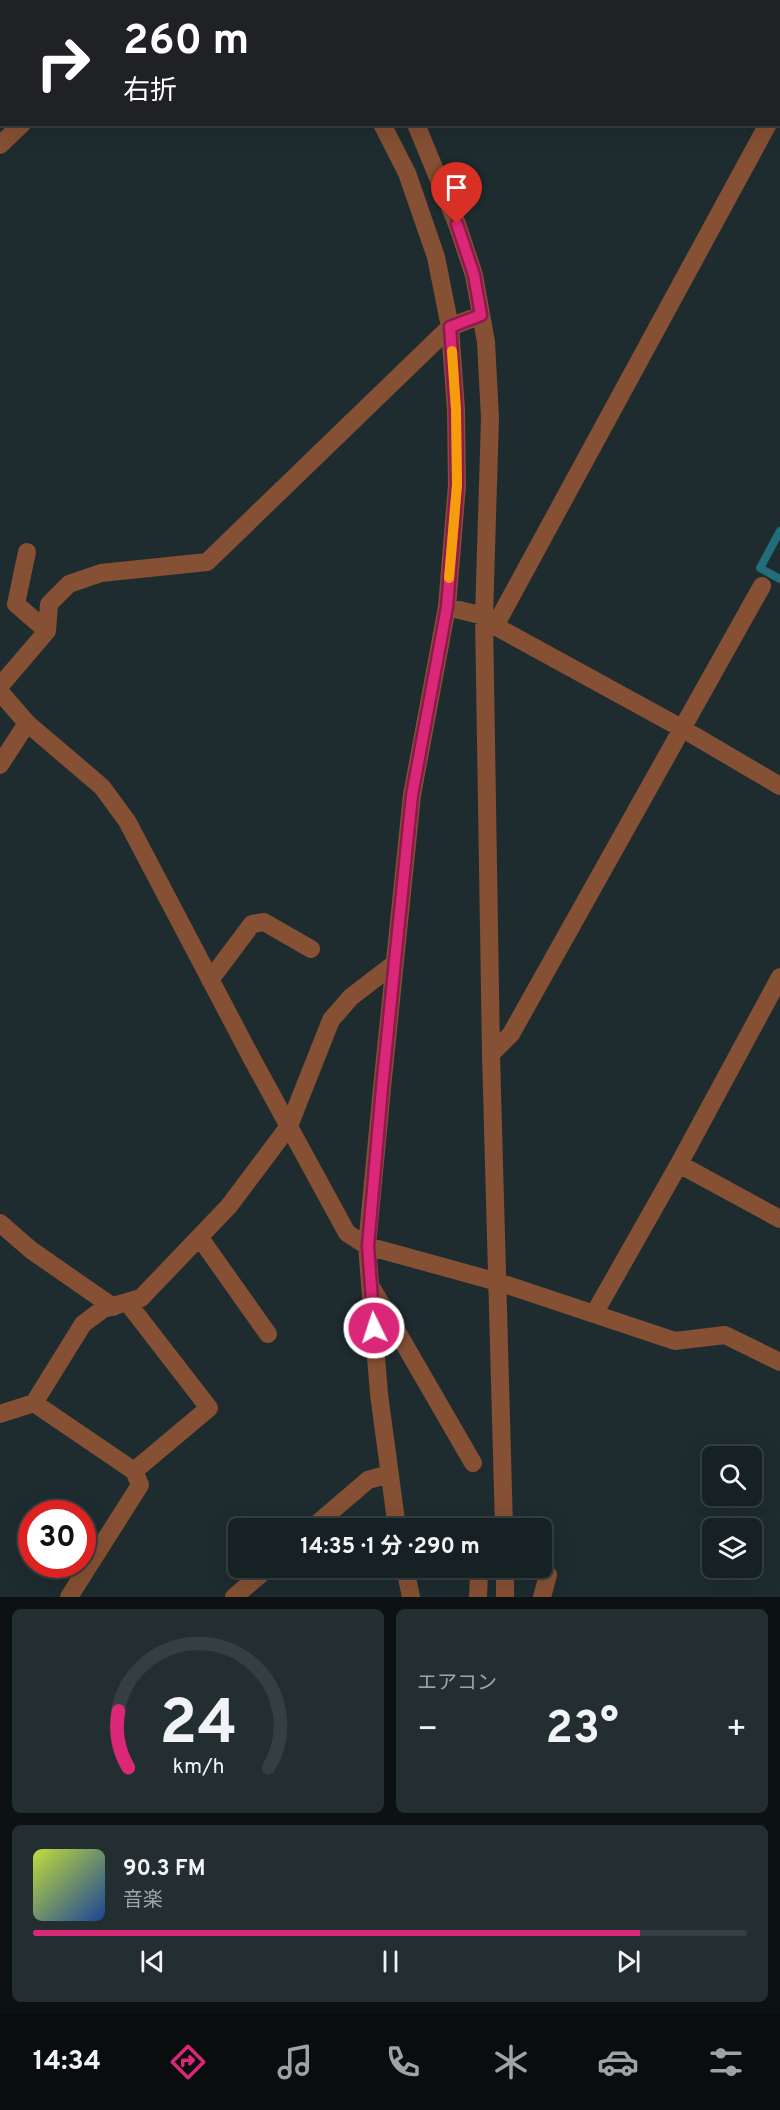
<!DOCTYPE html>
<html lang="ja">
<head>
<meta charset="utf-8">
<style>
	:root { --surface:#162123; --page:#232e30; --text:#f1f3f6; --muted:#9ea3a6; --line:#353e41; --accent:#db2777 }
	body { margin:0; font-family:Overpass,"Noto Sans JP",sans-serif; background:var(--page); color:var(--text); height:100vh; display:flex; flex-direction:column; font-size:22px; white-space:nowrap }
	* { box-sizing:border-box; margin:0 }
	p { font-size:20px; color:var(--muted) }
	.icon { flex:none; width:33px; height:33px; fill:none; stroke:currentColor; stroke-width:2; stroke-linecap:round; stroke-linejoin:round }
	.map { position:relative; height:1597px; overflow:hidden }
	.panel { display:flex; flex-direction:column; gap:12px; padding:12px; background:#0c1213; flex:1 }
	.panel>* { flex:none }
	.top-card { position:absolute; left:0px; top:0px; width:780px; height:126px; box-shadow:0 6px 24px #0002,0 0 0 2px var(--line); background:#202124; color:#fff; overflow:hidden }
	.controls { position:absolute; left:702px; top:1446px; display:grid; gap:12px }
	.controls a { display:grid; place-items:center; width:60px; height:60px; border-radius:9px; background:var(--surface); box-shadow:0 6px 24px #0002,0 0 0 2px var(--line); font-size:30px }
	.speed { position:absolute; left:18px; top:1500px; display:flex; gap:12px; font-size:30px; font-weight:700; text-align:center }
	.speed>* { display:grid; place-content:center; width:78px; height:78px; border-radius:50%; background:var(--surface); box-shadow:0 6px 24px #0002,0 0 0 2px var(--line); line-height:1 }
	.speed .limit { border:9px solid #d22; background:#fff; color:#111 }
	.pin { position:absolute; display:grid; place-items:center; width:51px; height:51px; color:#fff; margin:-62px -26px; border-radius:50% 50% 50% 0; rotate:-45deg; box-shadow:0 0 6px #0007 }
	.pin .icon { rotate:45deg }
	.me { position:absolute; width:66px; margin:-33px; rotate:356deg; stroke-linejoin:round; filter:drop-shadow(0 0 4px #0008) }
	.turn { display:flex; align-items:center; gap:21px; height:126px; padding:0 24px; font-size:27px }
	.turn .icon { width:78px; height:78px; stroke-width:2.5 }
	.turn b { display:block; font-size:42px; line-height:51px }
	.big { font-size:45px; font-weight:700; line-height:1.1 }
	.panel .widget { flex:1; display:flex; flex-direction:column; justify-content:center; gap:9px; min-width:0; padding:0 21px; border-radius:9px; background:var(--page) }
	.panel .dial { align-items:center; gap:0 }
	.dial svg { height:156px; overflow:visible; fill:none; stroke:var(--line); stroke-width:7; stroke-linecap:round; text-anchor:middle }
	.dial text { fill:var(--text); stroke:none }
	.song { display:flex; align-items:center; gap:18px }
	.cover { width:72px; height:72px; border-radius:9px; background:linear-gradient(135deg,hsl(70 70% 55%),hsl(220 70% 35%)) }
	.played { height:6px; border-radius:3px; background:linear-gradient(90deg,var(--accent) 85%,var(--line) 85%) }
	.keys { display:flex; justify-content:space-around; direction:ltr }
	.heat { display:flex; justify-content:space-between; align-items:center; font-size:33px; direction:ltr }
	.panel .tiles { flex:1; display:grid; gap:12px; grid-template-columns:1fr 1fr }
	.widget:last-child { grid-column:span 2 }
	.trip { position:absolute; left:228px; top:1518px; width:324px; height:60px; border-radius:9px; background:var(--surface); box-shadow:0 6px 24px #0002,0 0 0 2px var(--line); font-weight:700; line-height:60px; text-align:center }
	.tabs { display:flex; height:96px; justify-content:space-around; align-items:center; background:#090d0e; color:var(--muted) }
	.tabs .icon { width:42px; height:42px }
	.tabs .on { color:var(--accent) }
	.tabs b { font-size:27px; color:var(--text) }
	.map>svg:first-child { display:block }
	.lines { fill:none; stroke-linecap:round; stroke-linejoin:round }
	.stream { stroke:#216e7a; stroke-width:8 }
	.minor { stroke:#855033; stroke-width:18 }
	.route-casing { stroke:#8e194d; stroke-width:15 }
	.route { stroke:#db2777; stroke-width:10 }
	.slow { stroke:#f59e0b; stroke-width:10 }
</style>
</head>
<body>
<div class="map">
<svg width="780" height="1597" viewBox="0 0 780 1597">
	<rect width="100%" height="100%" fill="#1e2c2f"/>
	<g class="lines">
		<path class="stream" d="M780,531l-20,37 20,11"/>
		<path class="minor" d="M317,0v2
			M352,0l1,2
			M691,0l3,2
			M152,2l2,-2
			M597,2l1,-2
			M778,49h2
			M778,106l2,-3
			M382,124l25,49 29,84 14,70 6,83 1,75 -10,122 -35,188 -30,293 -15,158 12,148 18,134
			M416,124l41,100 17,51 12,67 4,76 -6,198 7,438 13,474
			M0,145l22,-21
			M27,552l-11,52 31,27
			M447,607l37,9 11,10 188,103 97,57
			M495,626l273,-502
			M0,686l47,-55 2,-27 20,-20 32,-11 106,-11 243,-235 31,-12
			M0,692l27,31 75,64 25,34 124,236 96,176 20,13 131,36 177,59 50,-6 55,27
			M0,765l27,-42
			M210,980l42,-56 12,-2 47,27
			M491,1054l20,-20 251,-448
			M679,1164l101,55
			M0,1223l31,27 82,57
			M200,1238l68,96
			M373,1290l100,173
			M127,1302l82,106 -75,63
			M594,1314l85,-150 101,-187
			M34,1403l100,68 6,14 -71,112
			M0,1414l34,-11 49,-79 20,-15 38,-11 88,-92 60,-80 42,-106 20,-23 43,-33
			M312,1528l56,-48 21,-6
			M405,1568l6,29
			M462,1568l17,5 -1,24
			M505,1568v29
			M234,1597l34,-29
			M542,1597l6,-22"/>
	</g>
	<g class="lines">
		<g class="route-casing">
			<path id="route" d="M374,1328l-6,-82 14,-158 30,-293 35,-188 10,-122 -1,-75 -6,-83 31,-12 -7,-40 -17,-51"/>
		</g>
		<use href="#route" class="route"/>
		<path class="slow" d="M449,578l8,-93 -1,-75 -4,-59"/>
	</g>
</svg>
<div class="controls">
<a><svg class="icon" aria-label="search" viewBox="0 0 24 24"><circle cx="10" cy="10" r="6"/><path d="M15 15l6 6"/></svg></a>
<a><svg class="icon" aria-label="layers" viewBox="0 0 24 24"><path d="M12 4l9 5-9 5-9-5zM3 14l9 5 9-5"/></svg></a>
</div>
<div class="speed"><div class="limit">30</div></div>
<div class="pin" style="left:457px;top:224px;background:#d93025"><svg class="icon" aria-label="arrive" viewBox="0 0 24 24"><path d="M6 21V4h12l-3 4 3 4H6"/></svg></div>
<svg class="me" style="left:374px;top:1328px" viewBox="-20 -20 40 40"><circle r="17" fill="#db2777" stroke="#fff" stroke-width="3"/><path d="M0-11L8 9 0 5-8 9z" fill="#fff"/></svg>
<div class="trip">14:35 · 1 分 · 290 m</div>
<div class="top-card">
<div class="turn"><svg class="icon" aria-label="right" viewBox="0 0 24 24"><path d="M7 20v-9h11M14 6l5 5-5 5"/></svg><div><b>260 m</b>右折</div></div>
</div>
</div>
<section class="panel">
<div class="tiles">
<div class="widget dial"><svg viewBox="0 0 100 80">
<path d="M14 69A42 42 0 1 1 86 69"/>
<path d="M14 69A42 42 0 0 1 9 40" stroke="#db2777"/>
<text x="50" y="56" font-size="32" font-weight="700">24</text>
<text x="50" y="72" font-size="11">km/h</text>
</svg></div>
<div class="widget"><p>エアコン</p>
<div class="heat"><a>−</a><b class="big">23°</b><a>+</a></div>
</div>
<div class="widget">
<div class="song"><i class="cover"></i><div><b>90.3 FM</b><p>音楽</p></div></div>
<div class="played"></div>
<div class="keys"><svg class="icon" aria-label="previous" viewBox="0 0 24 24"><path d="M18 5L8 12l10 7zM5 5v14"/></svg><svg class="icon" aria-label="pause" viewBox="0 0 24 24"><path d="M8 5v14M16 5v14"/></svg><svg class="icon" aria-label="next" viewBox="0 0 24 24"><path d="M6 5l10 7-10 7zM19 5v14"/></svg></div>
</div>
</div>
</section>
<nav class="tabs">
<b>14:34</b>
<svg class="icon on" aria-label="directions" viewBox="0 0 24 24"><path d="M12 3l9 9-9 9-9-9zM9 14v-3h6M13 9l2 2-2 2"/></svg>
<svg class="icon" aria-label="music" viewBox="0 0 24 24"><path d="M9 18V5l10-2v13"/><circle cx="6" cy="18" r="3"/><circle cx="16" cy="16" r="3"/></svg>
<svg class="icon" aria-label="phone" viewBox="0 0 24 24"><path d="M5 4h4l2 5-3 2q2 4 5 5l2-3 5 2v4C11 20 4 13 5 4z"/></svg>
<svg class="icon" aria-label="climate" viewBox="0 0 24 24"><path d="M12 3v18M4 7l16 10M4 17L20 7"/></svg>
<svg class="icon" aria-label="car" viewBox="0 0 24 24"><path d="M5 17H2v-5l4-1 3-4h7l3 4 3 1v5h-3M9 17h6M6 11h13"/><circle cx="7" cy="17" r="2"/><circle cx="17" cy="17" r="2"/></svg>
<svg class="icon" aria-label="filters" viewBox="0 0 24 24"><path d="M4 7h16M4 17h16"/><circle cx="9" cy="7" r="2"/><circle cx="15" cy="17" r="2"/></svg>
</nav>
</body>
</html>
